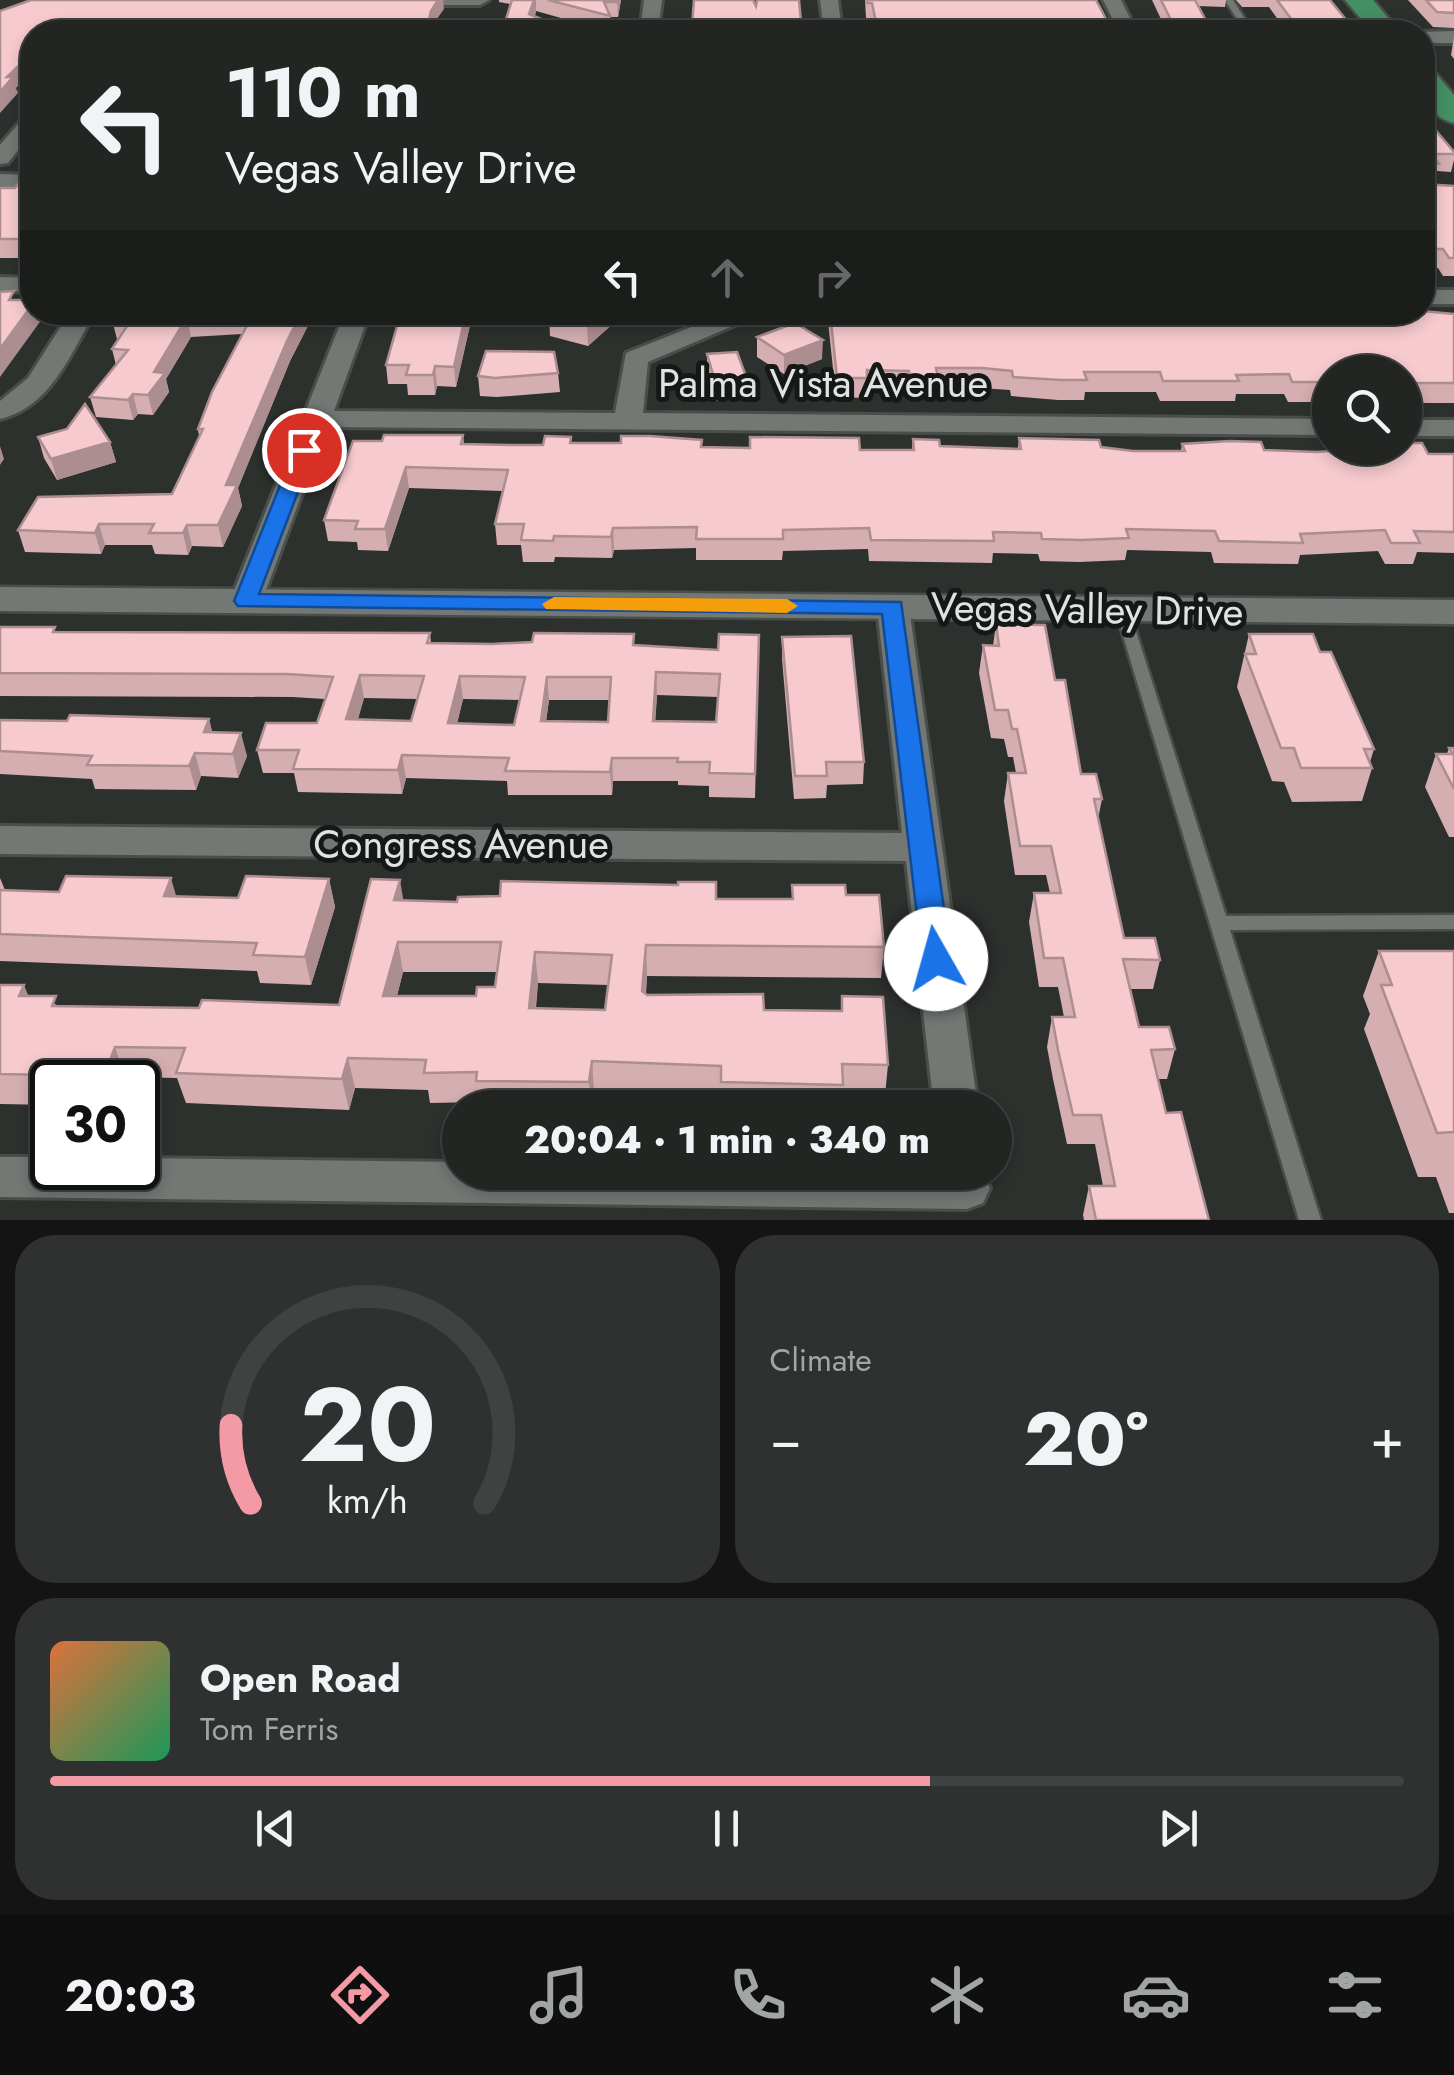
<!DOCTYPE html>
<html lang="en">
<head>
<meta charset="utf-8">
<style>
	:root { --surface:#222522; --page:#2e312f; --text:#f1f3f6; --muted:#a2a5a5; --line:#3f4240; --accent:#f49aa4 }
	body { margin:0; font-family:Jost,sans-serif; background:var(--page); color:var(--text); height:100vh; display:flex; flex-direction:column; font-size:38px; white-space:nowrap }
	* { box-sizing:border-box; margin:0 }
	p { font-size:32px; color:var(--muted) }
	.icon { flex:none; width:55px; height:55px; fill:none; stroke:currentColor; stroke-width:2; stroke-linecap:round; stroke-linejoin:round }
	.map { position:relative; height:1220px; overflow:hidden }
	.panel { display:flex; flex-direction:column; gap:15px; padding:15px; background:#131413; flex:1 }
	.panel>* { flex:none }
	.top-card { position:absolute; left:20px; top:20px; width:1415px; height:305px; border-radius:40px; box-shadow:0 5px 15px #0003,0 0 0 2px var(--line); background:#222522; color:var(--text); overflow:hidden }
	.buttons { position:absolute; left:1312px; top:355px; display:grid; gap:20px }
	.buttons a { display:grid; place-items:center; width:110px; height:110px; border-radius:50%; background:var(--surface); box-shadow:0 5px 15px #0003,0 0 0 2px var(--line); font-size:50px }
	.speed { position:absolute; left:30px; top:1060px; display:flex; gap:20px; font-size:50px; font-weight:700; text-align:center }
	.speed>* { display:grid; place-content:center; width:130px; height:130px; border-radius:50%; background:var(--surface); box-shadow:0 5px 15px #0003,0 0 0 2px var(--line); line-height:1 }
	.speed .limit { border:5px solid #111; border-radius:15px; background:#fff; color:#111 }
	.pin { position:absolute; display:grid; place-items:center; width:85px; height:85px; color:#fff; margin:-42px; border:5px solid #fff; border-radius:50%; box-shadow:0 2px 10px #0007 }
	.me { position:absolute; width:110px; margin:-55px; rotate:353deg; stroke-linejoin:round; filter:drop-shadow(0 0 8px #0008) }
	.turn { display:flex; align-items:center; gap:35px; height:210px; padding:0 40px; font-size:45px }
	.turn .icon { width:130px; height:130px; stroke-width:2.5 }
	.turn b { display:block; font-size:70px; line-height:85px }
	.lanes { display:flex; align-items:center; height:95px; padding:0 40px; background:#0003; justify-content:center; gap:50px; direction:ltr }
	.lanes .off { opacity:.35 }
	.big { font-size:75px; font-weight:800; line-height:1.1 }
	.panel .card { flex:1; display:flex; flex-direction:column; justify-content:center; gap:15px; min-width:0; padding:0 35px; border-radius:40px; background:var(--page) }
	.panel .dial { align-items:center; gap:0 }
	.dial svg { height:260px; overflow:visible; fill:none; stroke:var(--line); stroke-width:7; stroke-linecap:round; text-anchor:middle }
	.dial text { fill:var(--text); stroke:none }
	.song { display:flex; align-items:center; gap:30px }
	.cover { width:120px; height:120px; border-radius:15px; background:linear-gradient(135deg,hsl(20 70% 55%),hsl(150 70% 35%)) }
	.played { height:10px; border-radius:5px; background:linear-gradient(90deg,var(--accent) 65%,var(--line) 65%) }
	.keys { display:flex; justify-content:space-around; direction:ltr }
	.heat { display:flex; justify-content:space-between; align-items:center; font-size:55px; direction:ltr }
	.panel .tiles { flex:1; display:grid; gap:15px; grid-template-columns:1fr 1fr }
	.card:last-child { grid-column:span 2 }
	.trip { position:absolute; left:442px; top:1090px; width:570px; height:100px; border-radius:50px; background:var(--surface); box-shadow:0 5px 15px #0003,0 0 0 2px var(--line); font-weight:800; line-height:100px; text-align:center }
	.tabs { display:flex; height:160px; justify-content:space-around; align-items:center; background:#0e0f0e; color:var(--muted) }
	.tabs .icon { width:70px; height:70px }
	.tabs .on { color:var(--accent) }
	.tabs b { font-size:45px; color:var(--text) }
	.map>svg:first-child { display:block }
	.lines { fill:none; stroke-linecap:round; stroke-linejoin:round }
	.service-casing { stroke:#4a4e4b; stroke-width:5 }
	.minor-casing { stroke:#4a4e4b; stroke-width:6 }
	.tertiary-casing { stroke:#4a4e4b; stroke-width:5 }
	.primary-casing { stroke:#4a4e4b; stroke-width:5 }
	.service { fill:#737874; fill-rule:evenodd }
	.minor { fill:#737874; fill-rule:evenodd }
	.tertiary { fill:#737874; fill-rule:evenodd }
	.primary { fill:#448f63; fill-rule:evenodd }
	.wall { fill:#d4aeb1; fill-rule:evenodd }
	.shaded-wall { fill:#ac8d90 }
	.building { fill:#f6cace; stroke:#ac8d90; stroke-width:2.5; fill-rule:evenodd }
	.route { fill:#1a73e8; stroke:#114b97; stroke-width:2.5 }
	.slow { fill:#f59e0b }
	.labels { text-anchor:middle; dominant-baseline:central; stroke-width:10; stroke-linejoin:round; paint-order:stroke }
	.street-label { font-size:40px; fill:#e0e3e1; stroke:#161817 }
</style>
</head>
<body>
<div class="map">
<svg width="1454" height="1220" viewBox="0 0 1454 1220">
	<rect width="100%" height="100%" fill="#2d312e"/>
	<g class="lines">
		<g class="service-casing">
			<path id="service" d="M1225,0h8l20,32h-8z
				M1122,604l7,5 97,307 228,-1v14l-224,1 91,290h-22l-184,-611z"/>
		</g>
		<g class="minor-casing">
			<path id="minor" d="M378,0h111l-9,5h-93z
				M644,0h18l-4,32h-18z
				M820,0h18l4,32h-18z
				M1103,0h18l16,32h-18z
				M1454,31v12h-32v-11h-4z
				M1422,101l32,1v12l-32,-1z
				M32,114v18l-24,31 -8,1v-19l25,-29z
				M0,174l32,1v12l-32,1z
				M0,277l32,1v14l-32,-1z
				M1422,290h32v14h-32z
				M70,312h25c-24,41 -44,95 -95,107v-18l28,-23z
				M345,312h25l-36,99 281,2 11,-60 103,-41h37l-118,50 -5,51 687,6v16l-1003,-8 -65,174 -5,7h-22l-5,-7z
				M1405,420h49v16h-49z
				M893,597l11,3 5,7 69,501h-44l-28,-247 -906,-7v-28l902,7 -25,-226 5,-7z
				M0,1157h52v11h86v-10l322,4v10h521l9,16 -7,15 -16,6 -967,-12z"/>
		</g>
		<g class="tertiary-casing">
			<path id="tertiary" d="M0,587l1454,13v24l-1454,-13z"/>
		</g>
		<g class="primary-casing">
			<path id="primary" d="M1345,0h28l27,32h-28z
				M1422,67l11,3 21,25v28c-27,-6 -32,-32 -32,-56z"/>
		</g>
		<use href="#service" class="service"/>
		<use href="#minor" class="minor"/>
		<use href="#tertiary" class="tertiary"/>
		<use href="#primary" class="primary"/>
	</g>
	<path class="wall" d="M499,0h122l-3,17h-8l1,15 -75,-21 -1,5 -25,-12 -11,-2z
		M865,0h231l17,32h-239l-3,-14h-5z
		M1152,0h74l-1,7 -27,-1 14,26h-45z
		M1236,0h94l26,32h-69l-18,-25h-27z
		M1408,0h46v28l-21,-1z
		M756,6l46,26h-110v-6z
		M1454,37v22l-3,-4z
		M1422,114l32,38v8l-3,12 -14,-1 -2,11h-11v2l30,2v90h-11l-5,-8h-16z
		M32,166v92h-32v-70h15z
		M116,312h199l-25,49 -52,127 4,18 -19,41 -31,-1 -4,9 -33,-1 -3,-9h-47l-4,9 -76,-2 -7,-22 154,-36 27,-58 -1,-7 44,-95 -51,3 -25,42 3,13 -16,23 -15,-1 -5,6 -37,-3 -6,-20 26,-32 -4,-16 7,-10h-2l-5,-19z
		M473,312l-17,75 -19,-1 -2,9h-27l-1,-11h-19l-2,-19z
		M554,312h72l-38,34 -38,-10 -1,-19z
		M637,312h45l-13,5 -4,-4 -19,6z
		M827,312h595l32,2v89h-49v-31h-75v30h-42l-4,-8h-48l-1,7h-75l-4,-9h-71l-1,8h-26l-47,-4 -1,-6 -30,-2h-43l-1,10h-27l-1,-7 -42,-1v8l-30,-1z
		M757,337l65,22 -38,15 -27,-17z
		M707,354l40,25v20l-32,2 -8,-27z
		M558,373l2,19 -63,5 -17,-1 -2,-20z
		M463,435l1,9 79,1 29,-2 130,4 210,3 1,-11 27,7 78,2 1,-10 114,13h48l1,-7 82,6 53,2 25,-1v-3h63l23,6h26v99l-37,-1 -4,12h-28l-7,-13 -78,4 -2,9 -84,-1 -3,-11 -84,-2 -2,10 -46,2 -39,-1 -2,-7 -45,-1 -1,10 -123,-2 -1,-12 -85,2 -1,9h-86v-12l-82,2 -2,8 -57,-1 -1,5h-31l-2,-17h-24l-2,-21 8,-33 -94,-3 -21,63 -30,-1 -1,-8 -29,-1 -4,-21 58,-79z
		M38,437l72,5 6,20 -59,18 -13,-22z
		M996,624l59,56 26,94 21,25 -4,20 26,119 36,22 -7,29h-23l9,38 36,22 -8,30h-9l8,34 43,107h-125l-1,-5 6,-29h14l-8,-42h-28l-14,-65 -6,-32 5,-30h12l-6,-30h-19l-10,-65 5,-29h16l-4,-18h-31l-11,-74 4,-28h8l-3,-16h-5l-4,-18 -13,-1 -12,-65 4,-28 10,1z
		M0,627l57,5 373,1 1,10 203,3 84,4 41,-15 -4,163 -46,-1v-11l-31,-1v-4h-65l-1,14h-104l-1,-14 -101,-3 -4,16 -104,-2 -4,-19h-31l-6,-23 60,-27 8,-24 -33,-2 -292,-1zM657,695l61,2 -2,25 -61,-1zM364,698l53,1 -6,22 -53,-2zM463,699l57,1 -6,25 -57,-1zM549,700h61l-2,22 -62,-1z
		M1249,634l71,18 54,97 -4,13 2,6 -10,33 -70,1 -8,-20 -12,-1 -35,-94z
		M782,637l82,125 -1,22 -36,1 -1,13 -32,1 -12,-140z
		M209,719l3,13 35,24 -9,22 -37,-2 -5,14 -101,-1 -3,-10 -92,-5v-54l67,1z
		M1449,748h5v89h-5l-24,-50 11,-33h11z
		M0,878l5,12 233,8 91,-19 6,28 -24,78 -51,-2 -3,-12 -257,-10z
		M792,885l54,10 38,52 -3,31 -234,-2 -1,18 118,16 77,1 1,-15 46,69 -3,30h-43l-1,13h-120v-12l-127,-5 -2,17h-112l-1,-6 -49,1 -2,-13 -73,-2 -6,22 -163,-7 -9,-25 -52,-1 -2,5h-71v23l-52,-1v-119l60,21 139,2 140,-3 64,-105 54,2 335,-3zM403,972h94l-2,15 -19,9h-79zM538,983l70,2 -3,25 -69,-2z
		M1379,951h75v262h-5l-13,-36h-18l-54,-148 6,-15 -7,-18z"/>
	<path class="shaded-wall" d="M438,0h5l1,9 -12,17 -1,6h-5l5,-21z
		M534,0h2v11l-6,18 -1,-15z
		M617,0h4l-3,17 -1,-15z
		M32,53v19l-16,16 2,5 -18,20v-22l7,-14z
		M32,305v7h8l2,7 -42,58v-28z
		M302,312h13l-25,49 -52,127 4,18 -19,41 -5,-22 8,-40 61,-144z
		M466,312h7l-17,75 -2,-20z
		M603,312h23l-38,34 -1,-20z
		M646,312h19v1l-19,6z
		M187,317l4,20 -25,42 3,13 -16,23 -5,-20 6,-23z
		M823,340l-1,19 -38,15v-19z
		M435,366l2,20 -2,9 -2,-20z
		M133,394l5,20 -5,6 -5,-20z
		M110,442l6,20 -59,18 -6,-21z
		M0,446l4,13 -4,6z
		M406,467l3,21 -21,63 -3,-22z
		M99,524l6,21 -4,9 -6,-21z
		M187,525l5,21 -4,9 -5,-22z
		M613,528l1,22 -2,8 -1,-21z
		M656,672l1,23 -3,49 -1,-23z
		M360,675l4,23 -14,44 -4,-23z
		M460,676l3,23 -12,47 -3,-23z
		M547,677l2,23 -6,44 -2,-23z
		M209,719l6,24 -5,12 -6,-23z
		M241,733l6,23 -9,22 -5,-24z
		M195,753l6,23 -5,14 -7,-24z
		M402,755l4,23 -4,16 -4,-24z
		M612,758l1,23 -1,14 -2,-23z
		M171,878l8,28 -15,-10z
		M329,879l6,28 -24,78 -6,-28z
		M400,880l5,30 -11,-10z
		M398,942l5,30 -14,54 -6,-30z
		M646,945l1,31 -4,45 -1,-30z
		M535,952l3,31 -6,55 -3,-30z
		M24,985l12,30 -17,-19z
		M115,1047l10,30 -2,5h-17l-2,-6z
		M348,1058l7,30 -6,22 -7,-31z
		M592,1061l2,30 -3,17 -2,-26z"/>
	<path class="building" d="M31,0h407l-7,11 -5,21h-55l-1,-5 -3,5h-89l-9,-3 -7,3h-230v21l-25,24h6l-13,15v-81z
		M512,0h22l-5,14 43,18h-70z
		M548,0h69v2h-13l6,14z
		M694,0h59l3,6 1,-6h42l3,32h-55l12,-5 -67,-1z
		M867,0h229l17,32h-235l-6,-29h-5z
		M1161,0h34l17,32h-35z
		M1277,0h53l26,32h-55z
		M1426,0h28v13l-17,-1z
		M1422,114l32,38v2h-22l7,10 -15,1v19l30,2v72h-5l-6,-9h-21z
		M32,166v73h-32v-51h15z
		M14,291l-5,9h23v5l-32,44v-57z
		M1422,311l32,3v69h-49v-11h-75v10h-38l-3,-8 -53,1 3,6h-76l-3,-9h-76l3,8h-26l-48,-3 -1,-6 -30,-3h-46l2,10h-28l-1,-7 -42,-1v8h-30l-7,-66h592z
		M116,312h186l-15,29 -61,144h11l-19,40h-31l-4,8h-34l5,-9h-55l-4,9 -77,-3 20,-33 134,-3 31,-65h-5l14,-37 41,-78 -66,3 -33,55 11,1 -17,22 -15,-1 -5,6 -38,-3 38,-47 -16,-1 19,-29h-19z
		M401,312h65l-12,55 -19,-1 -2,9h-27l3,-10h-23z
		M554,312h49l-16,14 -38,-9z
		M795,323l28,17 -39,15 -27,-18z
		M486,351l68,1 4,21 -63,5 -17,-2z
		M737,352l10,27 -32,2 -8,-27z
		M85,404l25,38 -59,17 -13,-22 29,-8z
		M384,435h79l-2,9 50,1h32l2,-9 26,1 -1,6h51v-7h29l52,4 -1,7 49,1v-11l109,1 1,12h54l-1,-11 26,1 1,6 81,3 -2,-11 80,2 2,7 32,4h52l-3,-7 48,-3 31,1 3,8 53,2 30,-2 -1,-2h59v-5h17l6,11h26v78l-40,-1 6,12h-29l-6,-13 -85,4 3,9 -84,-2 -4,-10 -89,-2 3,9 -47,2 -40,-1 -1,-6 -48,-1 1,9 -123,-1 -2,-12 -86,2v9h-87l1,-12 -84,1 -2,9 -57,-1 -1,5 -32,-1 3,-16h-29l13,-54 -102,-3 -21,62h-30l3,-8 -34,-1 29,-79h29z
		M996,624l49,1 10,55h10l16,94h15l6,25h-8l30,139h31l5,22 -37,-1 16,68h30l6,22 -24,1 15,63 15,-1 28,108h-113l-7,-34h26l-14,-71h-28l-15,-65 -6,-33h23l-12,-59h-19l-10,-65h27l-10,-47h-31l-12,-73h18l-9,-44h-5l-4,-19h-13l-12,-65 16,1z
		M0,627h55l-2,5 377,1 -3,10 65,1 40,-2 2,-9 100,1 -1,11 85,5 1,-16 40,1 -4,139 -46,-1 1,-11h-33l1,-4h-66l-2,14 -105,-1 4,-13 -107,-3 -4,15 -105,-1 6,-19h-42l9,-27h51l16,-46 -46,-3 -287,-1zM656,672l64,2 -4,48 -63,-1zM360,675l64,1 -13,45 -65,-2zM460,676l65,1 -11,48 -66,-2zM547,677h64l-3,45 -67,-1z
		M1249,634h64l7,18h11l43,97h-10l8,19h-71l-7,-20h-13l-36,-94h11z
		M851,636l13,126h-38l1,14h-32l-13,-139z
		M70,715l139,4 -5,13 37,1 -8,21 -38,-1 -6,13 -102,-1 5,-9 -92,-5v-31l67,1z
		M1449,748h5v41l-18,-35h17z
		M66,876l105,2 -7,18 74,2 8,-22 83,3 -24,78 -52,-2 4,-12 -257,-9v-44l59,2z
		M371,879l29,1 -6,20 63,2 1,-5 42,-1 1,-15 177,4v-3h38v17h77l-1,-14h53l1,10h33l5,52 -238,-2 -4,46 5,4 116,-1 1,16 78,1v-15l41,1 5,68 -46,-1 1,21 -122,-3v-16l-129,-5 -3,21 -113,-1 1,-9 -53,1 2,-13 -78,-2 -6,21 -166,-6 9,-25 -70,-1 -11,29 -104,-2v-89h24l-5,11h37l-4,10 147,2 3,-8 137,5zM398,942h103l-6,45h-18l-1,9h-93zM535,952l77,3 -7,55 -76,-2z
		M1379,951h75v181l-17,1 -56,-148h11z"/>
	<path class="route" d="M304,444l10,6 -55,144 642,8 50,357 -4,8h-21l-4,-8 -40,-345 -644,-8 -4,-5 60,-151z"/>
	<path class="slow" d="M554,597l233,2 11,7 -11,7 -241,-4 -4,-5z"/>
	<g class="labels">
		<g class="street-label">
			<text x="823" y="383">Palma Vista Avenue</text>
			<text transform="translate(1087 609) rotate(1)">Vegas Valley Drive</text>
			<text x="461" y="844">Congress Avenue</text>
		</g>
	</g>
</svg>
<div class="buttons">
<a><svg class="icon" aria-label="search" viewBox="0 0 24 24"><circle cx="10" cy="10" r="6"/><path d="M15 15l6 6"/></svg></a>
</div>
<div class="speed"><div class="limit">30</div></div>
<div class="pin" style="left:304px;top:450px;background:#d93025"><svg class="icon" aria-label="arrive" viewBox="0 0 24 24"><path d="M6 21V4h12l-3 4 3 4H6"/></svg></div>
<svg class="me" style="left:936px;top:959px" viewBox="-20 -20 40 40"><circle r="19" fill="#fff"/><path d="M0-13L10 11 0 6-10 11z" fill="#1a73e8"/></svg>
<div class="trip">20:04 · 1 min · 340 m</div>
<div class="top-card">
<div class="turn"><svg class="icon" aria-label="left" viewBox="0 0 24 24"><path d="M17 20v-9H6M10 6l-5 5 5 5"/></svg><div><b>110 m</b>Vegas Valley Drive</div></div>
<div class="lanes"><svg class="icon" aria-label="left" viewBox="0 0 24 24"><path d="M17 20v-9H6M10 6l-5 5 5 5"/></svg><svg class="icon off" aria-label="ahead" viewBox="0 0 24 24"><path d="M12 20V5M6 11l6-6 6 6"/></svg><svg class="icon off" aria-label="right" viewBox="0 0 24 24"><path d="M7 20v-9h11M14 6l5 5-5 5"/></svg></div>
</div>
</div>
<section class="panel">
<div class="tiles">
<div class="card dial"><svg viewBox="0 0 100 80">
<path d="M14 69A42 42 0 1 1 86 69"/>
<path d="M14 69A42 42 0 0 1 8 45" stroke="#f49aa4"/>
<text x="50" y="56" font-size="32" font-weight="700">20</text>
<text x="50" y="72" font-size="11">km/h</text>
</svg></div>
<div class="card"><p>Climate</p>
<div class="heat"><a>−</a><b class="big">20°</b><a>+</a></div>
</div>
<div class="card">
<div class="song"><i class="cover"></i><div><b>Open Road</b><p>Tom Ferris</p></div></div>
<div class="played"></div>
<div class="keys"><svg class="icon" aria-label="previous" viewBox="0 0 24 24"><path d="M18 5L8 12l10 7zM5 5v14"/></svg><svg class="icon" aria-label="pause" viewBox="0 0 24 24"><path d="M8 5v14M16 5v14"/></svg><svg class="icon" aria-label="next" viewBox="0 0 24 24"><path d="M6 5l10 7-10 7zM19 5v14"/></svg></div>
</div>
</div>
</section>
<nav class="tabs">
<b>20:03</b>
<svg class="icon on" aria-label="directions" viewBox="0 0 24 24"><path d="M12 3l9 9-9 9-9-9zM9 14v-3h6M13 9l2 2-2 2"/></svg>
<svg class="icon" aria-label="music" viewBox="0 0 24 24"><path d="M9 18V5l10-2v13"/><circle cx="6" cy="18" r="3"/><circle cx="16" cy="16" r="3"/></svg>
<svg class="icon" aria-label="phone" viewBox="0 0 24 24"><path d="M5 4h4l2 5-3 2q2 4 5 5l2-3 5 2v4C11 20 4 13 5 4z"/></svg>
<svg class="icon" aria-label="climate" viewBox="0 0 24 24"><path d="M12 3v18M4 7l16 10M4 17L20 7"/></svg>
<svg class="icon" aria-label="car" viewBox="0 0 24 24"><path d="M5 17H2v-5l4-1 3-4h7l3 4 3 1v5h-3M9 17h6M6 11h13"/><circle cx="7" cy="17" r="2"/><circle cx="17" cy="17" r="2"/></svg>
<svg class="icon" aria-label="filters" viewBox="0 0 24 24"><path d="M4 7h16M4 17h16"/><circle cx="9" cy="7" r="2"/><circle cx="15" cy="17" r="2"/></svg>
</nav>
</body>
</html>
